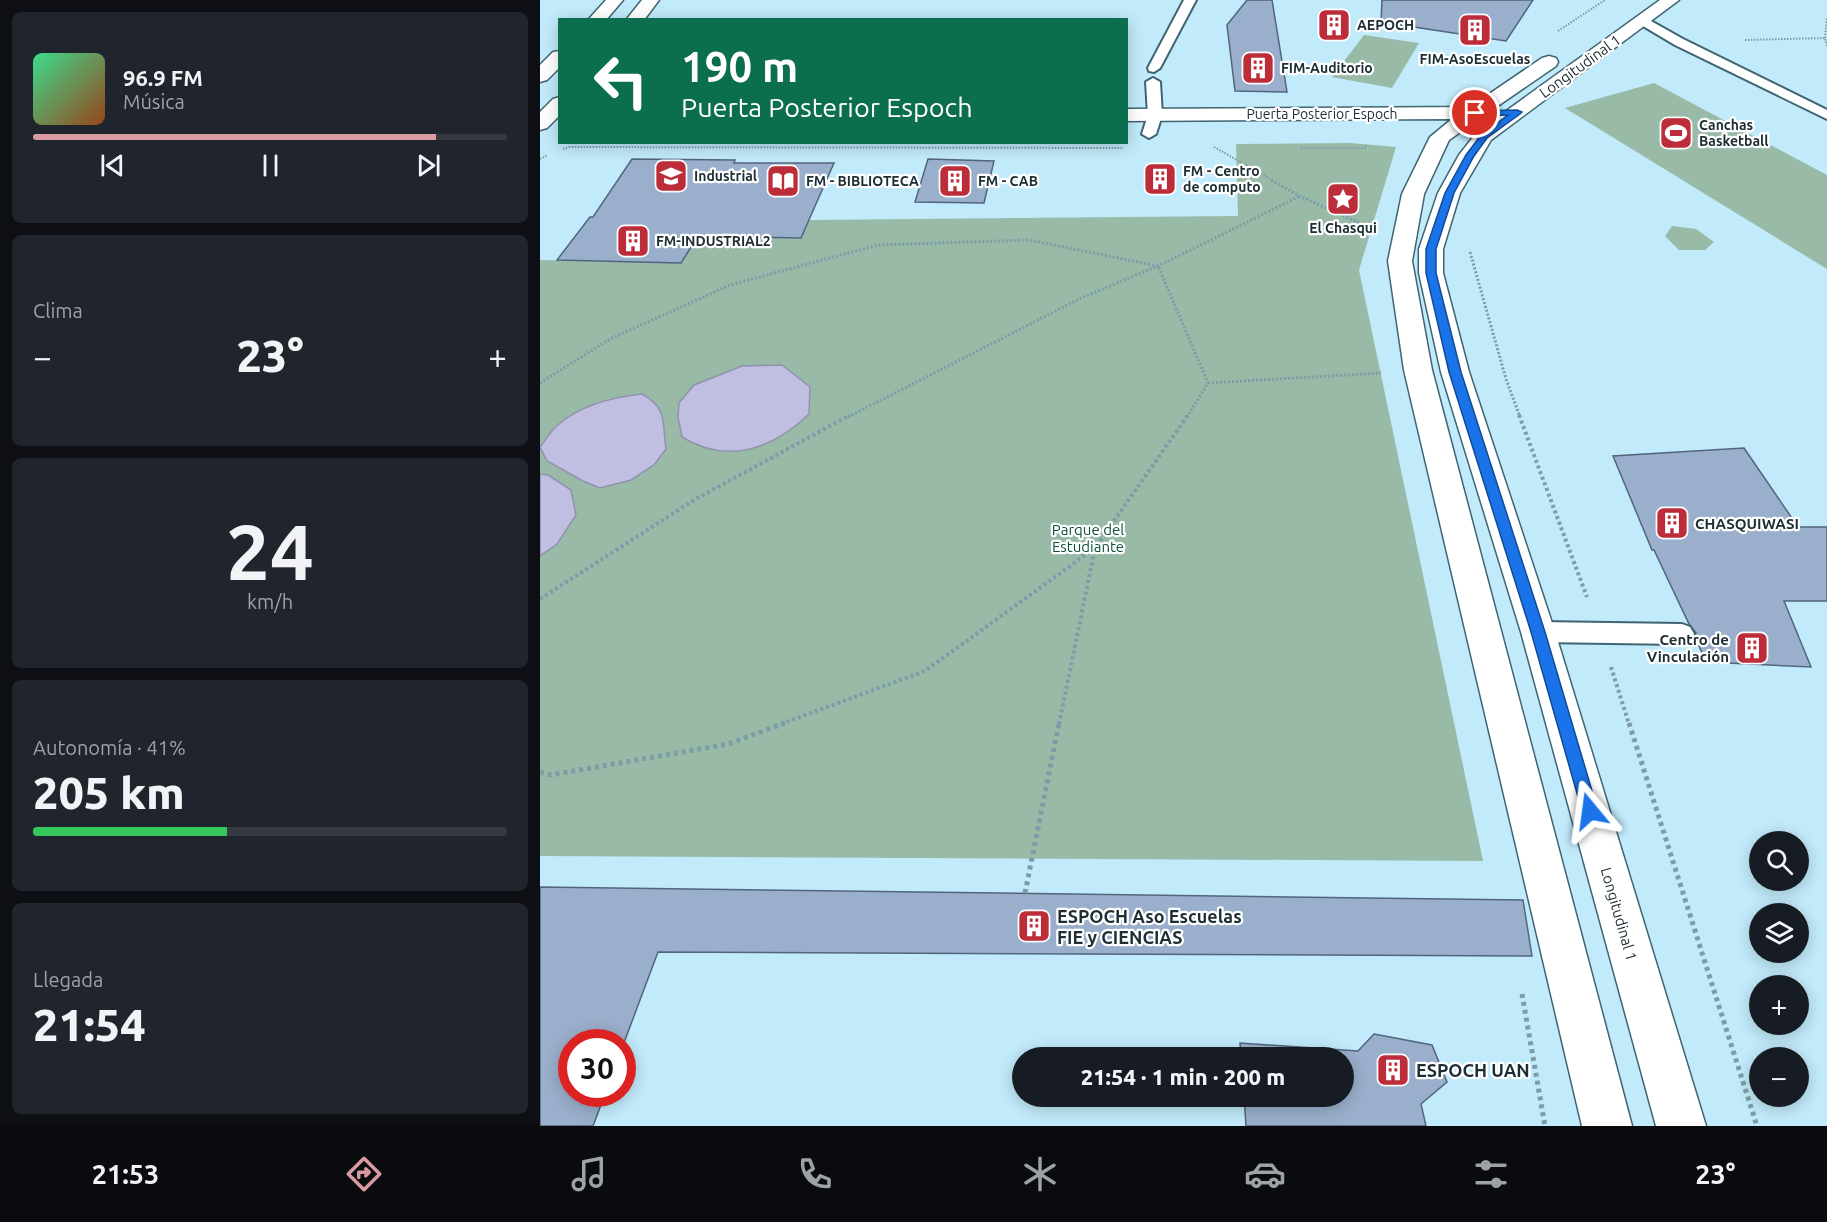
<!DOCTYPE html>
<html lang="es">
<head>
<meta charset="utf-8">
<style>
	:root { --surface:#171b24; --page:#20242c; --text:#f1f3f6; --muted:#9ea1a6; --line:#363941; --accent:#da9aa1 }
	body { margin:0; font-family:Ubuntu,sans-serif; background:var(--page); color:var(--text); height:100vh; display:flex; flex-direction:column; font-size:22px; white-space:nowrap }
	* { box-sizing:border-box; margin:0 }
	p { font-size:20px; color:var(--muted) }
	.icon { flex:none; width:33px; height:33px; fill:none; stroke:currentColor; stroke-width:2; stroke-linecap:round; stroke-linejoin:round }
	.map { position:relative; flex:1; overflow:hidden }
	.side { display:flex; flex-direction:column; gap:12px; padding:12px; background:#0d0f14; width:540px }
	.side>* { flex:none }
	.banner { position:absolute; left:18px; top:18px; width:570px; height:126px; border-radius:0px; box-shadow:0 3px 15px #0003; background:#0b6e4f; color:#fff; overflow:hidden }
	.tools { position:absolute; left:1209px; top:831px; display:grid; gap:12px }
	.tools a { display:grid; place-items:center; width:60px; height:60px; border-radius:50%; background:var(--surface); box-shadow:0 3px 15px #0003; font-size:30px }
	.speed { position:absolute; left:18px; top:1029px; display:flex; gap:12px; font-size:30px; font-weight:700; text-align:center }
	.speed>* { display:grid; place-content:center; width:78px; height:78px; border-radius:50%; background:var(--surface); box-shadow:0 3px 15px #0003; line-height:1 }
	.speed .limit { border:9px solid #d22; background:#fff; color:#111 }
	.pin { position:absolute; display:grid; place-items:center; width:51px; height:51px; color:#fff; margin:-26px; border:3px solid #fff; border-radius:50%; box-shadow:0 2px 6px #0007 }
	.me { position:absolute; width:66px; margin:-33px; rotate:344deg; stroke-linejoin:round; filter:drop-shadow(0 0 4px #0008) }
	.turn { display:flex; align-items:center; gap:21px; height:126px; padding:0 24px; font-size:27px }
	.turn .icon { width:78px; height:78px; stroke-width:2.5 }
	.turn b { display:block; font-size:42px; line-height:51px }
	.big { font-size:45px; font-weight:800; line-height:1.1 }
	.side .card { flex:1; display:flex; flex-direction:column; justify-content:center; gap:9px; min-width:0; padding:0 21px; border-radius:9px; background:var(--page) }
	.side .dial { align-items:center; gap:0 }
	.dial b { font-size:78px; line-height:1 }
	.song { display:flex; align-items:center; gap:18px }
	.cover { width:72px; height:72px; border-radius:9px; background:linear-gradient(135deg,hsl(150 70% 55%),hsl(20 70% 35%)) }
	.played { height:6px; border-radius:3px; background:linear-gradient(90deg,var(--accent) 85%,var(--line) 85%) }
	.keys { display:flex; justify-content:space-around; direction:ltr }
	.heat { display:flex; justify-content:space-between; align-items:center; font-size:33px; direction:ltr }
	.charge { height:9px; border-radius:4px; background:linear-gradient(90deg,#34c759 41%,var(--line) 0) }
	.trip { position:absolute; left:472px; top:1047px; width:342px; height:60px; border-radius:30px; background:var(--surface); box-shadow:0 3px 15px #0003; font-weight:800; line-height:60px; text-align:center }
	.tab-bar { display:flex; height:96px; justify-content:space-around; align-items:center; background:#090b0e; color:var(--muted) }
	.tab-bar .icon { width:42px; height:42px }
	.tab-bar .current { color:var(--accent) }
	.tab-bar b { font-size:27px; color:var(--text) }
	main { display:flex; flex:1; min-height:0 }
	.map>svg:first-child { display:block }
	.green { fill:#98baa7 }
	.water { fill:#c1bfe1; stroke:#9093ad; stroke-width:1.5 }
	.building { fill:#9aafcb; stroke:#51657e; stroke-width:1.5 }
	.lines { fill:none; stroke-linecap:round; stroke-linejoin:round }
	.lane-casing { stroke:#3f6472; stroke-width:4 }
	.street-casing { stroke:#3f6472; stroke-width:3 }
	.path-far3 { stroke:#7d9ca7; stroke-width:2; stroke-dasharray:1.5 1.5; stroke-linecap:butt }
	.path-far2 { stroke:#7d9ca7; stroke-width:3; stroke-dasharray:2 2; stroke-linecap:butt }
	.path-far1 { stroke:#7d9ca7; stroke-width:4; stroke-dasharray:3 3; stroke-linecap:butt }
	.path { stroke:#7d9ca7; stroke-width:5; stroke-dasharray:4 4; stroke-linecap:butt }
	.lane { fill:#fff; fill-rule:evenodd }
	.street { fill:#fff; fill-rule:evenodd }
	.route { fill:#1a73e8; stroke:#114b97; stroke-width:1.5 }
	.labels { text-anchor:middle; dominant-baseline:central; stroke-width:4.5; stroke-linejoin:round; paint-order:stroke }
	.far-poi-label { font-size:14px; font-weight:bold; fill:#1d2d33; stroke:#fff; text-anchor:start }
	.far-street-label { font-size:14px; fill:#1d2d33; stroke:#fff }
	.street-label { font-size:15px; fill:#1d2d33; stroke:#fff }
	.poi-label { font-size:15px; font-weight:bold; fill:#1d2d33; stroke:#fff; text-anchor:start }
	.park-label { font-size:15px; fill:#105037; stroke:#fff }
	.near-poi-label { font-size:18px; font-weight:bold; fill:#1d2d33; stroke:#fff; text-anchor:start }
</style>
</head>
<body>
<main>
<section class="side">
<div class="card">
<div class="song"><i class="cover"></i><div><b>96.9 FM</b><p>Música</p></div></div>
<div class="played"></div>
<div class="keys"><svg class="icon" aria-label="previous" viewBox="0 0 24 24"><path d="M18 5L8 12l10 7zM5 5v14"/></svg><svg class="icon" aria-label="pause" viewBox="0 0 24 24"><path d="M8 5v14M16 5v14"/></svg><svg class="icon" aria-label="next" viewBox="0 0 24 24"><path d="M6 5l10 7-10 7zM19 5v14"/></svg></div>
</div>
<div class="card"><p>Clima</p>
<div class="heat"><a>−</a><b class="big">23°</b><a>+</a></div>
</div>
<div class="card dial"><b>24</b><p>km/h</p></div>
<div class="card"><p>Autonomía · 41%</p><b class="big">205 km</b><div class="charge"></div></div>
<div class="card"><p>Llegada</p><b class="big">21:54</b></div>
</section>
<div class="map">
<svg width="1287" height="1126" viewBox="0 0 1287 1126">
	<rect width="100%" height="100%" fill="#c1eafa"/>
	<path class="green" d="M824,35l55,8 -27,45 -60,-11z
		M1114,83l173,92v94l-262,-161z
		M810,143l46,4 -37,123 124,591 -943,-5v-596l141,3 27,-42 530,-5 -2,-72z
		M1132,226l24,3 18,13 -9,8h-26l-14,-14z"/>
	<path class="water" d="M242,365l28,22 -1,27c-36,35 -82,51 -127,23l-4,-20 1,-14 15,-18 48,-19z
		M102,394c26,14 20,28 24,55l-12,16 -23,15 -31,8 -17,-7 -36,-20 -7,-14c6,-7 11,-17 18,-22 22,-20 56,-28 84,-31z
		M0,474l8,1 23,15 5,25 -19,29 -17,12z"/>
	<path class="building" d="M707,0h25l15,92 -52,-1 -8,-66z
		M842,0h151l-27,41 -125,-19z
		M92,159l103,1 -1,3h100l-33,75 -103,-2 -17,27 -124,-3 33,-43h3z
		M388,159l66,2 -10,42 -69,-1z
		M1204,448l54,79h29v74h-43l27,66 -105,-5 -11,-25 1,-4 -7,-9 -35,-74h-2l-39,-94z
		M0,887l983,13 9,56 -874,-4 -36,96v-6h-50v52h33l-12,32h-53z
		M834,1034l58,11 15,37 -26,22 5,22h-180l-2,-30h100v-38h-103l-1,-15 118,8z"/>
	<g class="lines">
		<g class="lane-casing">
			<path id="lane" d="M644,0h12l-36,68 -6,4 -5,-1 -1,-3z
				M1102,16l41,23 144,71v9l-152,-74 -37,-22v-6z
				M613,78l7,4 2,33 -6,19 -7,4 -7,-4 6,-19 -2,-33z
				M998,622l144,2 8,3 4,7 -4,7 -8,3 -144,-2 -8,-3 -4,-7 4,-7z"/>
		</g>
		<g class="street-casing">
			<path id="street" d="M66,0h17l-17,20h-18z
				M102,0h17l-15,20h-18z
				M1120,0h19l-188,140 -31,53 -17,56v24l26,99 86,260 151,494h-50l-135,-494 -80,-260 -22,-99v-24l19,-56 21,-38 18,-23z
				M20,51v16l-13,13 -7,2v-17l13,-13z
				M1009,56l7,2 2,4 -2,4 -67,46 -2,5 -8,2 -30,21 -25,54 -12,67 20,109 200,756h-50l-178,-756 -16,-109 14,-67 28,-57 22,-18 -326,2v-12l344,-2 72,-49z
				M20,97v18l-13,13 -7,2v-18l13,-13z"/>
		</g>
		<path class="path-far3" d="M1018,31l47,-31
			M1285,38l2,-21
			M1205,40l80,-2 2,8
			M674,147l60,34
			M761,148h64l1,-3
			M23,149l6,-2 553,1
			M0,159l7,-4"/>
		<path class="path-far2" d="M731,180l29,16 70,32
			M930,252l36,127 14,38
			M0,383l70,-44 120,-54 148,-40 151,-5 129,26 50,117 -21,34
			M668,383l173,-10
			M308,417l233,-119 77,-32 142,-70"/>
		<path class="path-far1" d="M979,415l68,182
			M0,599l154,-99 156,-85
			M1071,667l18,57
			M241,724l144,-53 170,-123 93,-133
			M519,724l36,-176"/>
		<path class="path" d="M1089,723l128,403
			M0,772l11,3 177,-31 57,-21
			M485,893l34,-170
			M982,994l23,132"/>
		<use href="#lane" class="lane"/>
		<use href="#street" class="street"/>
	</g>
	<path class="route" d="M977,110l5,2 -2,2 -33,24 -13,18 -20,37 -18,56v24l25,99 84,260 53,179 -2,6 -6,2 -6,-2 -2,-6 -51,-179 -82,-260 -23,-99v-24l19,-56 21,-38 15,-20 27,-20 -33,1 -4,-3 4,-2z"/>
	<defs>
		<g id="building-square" transform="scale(1.725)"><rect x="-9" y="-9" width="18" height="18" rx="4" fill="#bd2d39" stroke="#fff"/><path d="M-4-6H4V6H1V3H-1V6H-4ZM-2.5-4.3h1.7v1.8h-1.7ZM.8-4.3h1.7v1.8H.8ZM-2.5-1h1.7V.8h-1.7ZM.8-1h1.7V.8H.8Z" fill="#fff"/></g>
		<g id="stadium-square" transform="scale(1.725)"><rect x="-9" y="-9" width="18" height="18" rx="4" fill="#bd2d39" stroke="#fff"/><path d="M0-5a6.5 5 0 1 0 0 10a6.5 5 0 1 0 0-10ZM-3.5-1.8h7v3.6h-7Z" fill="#fff"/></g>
		<g id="school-square" transform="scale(1.725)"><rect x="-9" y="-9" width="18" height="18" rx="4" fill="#bd2d39" stroke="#fff"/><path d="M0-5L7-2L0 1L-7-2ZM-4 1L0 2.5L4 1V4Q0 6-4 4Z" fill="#fff"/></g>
		<g id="library-square" transform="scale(1.725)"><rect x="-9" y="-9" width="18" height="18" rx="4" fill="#bd2d39" stroke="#fff"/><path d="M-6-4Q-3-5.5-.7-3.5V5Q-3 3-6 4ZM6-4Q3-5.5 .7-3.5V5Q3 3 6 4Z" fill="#fff"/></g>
		<g id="sight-square" transform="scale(1.725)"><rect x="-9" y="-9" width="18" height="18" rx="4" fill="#bd2d39" stroke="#fff"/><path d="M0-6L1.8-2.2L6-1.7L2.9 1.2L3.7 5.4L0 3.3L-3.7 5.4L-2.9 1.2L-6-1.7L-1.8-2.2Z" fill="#fff"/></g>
	</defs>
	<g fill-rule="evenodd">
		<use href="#building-square" x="794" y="25"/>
		<use href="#building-square" x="935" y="30"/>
		<use href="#building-square" x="718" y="68"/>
		<use href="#stadium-square" x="1136" y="133"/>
		<use href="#school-square" x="131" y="176"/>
		<use href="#building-square" x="620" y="179"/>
		<use href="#library-square" x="243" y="181"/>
		<use href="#building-square" x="415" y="181"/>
		<use href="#sight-square" x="803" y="199"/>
		<use href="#building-square" x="93" y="241"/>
		<use href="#building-square" x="1132" y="523"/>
		<use href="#building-square" x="1212" y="648"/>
		<use href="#building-square" x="494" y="926"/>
		<use href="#building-square" x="853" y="1070"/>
	</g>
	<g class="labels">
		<g class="far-poi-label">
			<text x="817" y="25">AEPOCH</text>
			<text x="935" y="59" text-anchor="middle">FIM-AsoEscuelas</text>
			<text x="741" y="68">FIM-Auditorio</text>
			<text x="1159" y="125">Canchas<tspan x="1159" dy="16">Basketball</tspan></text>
			<text x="643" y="171">FM - Centro<tspan x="643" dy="16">de computo</tspan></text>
			<text x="154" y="176">Industrial</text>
			<text x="266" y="181">FM - BIBLIOTECA</text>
			<text x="438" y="181">FM - CAB</text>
			<text x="803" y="228" text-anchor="middle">El Chasqui</text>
			<text x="116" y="241">FM-INDUSTRIAL2</text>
		</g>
		<g class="far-street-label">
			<text x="782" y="114">Puerta Posterior Espoch</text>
		</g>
		<g class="street-label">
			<text transform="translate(1040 66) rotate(-36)">Longitudinal 1</text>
			<text transform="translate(1079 914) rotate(74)">Longitudinal 1</text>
		</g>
		<g class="poi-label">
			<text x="1155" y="523">CHASQUIWASI</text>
			<text x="1189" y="639" text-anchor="end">Centro de<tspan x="1189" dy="17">Vinculación</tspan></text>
		</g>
		<g class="park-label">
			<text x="548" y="529">Parque del<tspan x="548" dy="17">Estudiante</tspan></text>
		</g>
		<g class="near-poi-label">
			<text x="517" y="916">ESPOCH Aso Escuelas<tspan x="517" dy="21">FIE y CIENCIAS</tspan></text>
			<text x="876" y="1070">ESPOCH UAN</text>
		</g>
	</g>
</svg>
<div class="tools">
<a><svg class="icon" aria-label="search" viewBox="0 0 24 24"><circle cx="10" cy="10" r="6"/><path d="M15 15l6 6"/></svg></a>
<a><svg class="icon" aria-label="layers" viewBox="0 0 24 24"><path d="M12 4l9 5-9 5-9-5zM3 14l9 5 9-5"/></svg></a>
<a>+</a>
<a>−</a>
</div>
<div class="speed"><div class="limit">30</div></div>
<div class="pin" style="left:935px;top:113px;background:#d93025"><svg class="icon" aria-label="arrive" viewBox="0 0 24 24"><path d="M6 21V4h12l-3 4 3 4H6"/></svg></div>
<svg class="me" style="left:1050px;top:811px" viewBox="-20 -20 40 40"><path d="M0-17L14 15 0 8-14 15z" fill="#1a73e8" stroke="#fff" stroke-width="4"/></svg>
<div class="trip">21:54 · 1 min · 200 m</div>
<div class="banner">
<div class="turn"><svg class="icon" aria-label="left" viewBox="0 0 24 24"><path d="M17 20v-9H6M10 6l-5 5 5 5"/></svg><div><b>190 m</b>Puerta Posterior Espoch</div></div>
</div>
</div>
</main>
<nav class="tab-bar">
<b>21:53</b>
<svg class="icon current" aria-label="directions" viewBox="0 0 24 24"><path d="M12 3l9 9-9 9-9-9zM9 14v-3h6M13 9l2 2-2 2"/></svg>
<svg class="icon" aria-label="music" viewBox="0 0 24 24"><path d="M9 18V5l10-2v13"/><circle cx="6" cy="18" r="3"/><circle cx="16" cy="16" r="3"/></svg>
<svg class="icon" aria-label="phone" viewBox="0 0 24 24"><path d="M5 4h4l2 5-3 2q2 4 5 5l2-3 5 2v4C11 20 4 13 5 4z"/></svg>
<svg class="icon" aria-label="climate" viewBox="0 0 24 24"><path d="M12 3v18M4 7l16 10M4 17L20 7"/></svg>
<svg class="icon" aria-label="car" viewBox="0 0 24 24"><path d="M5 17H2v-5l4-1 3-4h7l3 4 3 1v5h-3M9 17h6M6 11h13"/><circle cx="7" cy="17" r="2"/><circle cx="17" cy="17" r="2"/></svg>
<svg class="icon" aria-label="filters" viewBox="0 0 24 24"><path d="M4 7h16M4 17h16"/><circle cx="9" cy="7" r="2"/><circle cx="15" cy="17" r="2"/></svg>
<b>23°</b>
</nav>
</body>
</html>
